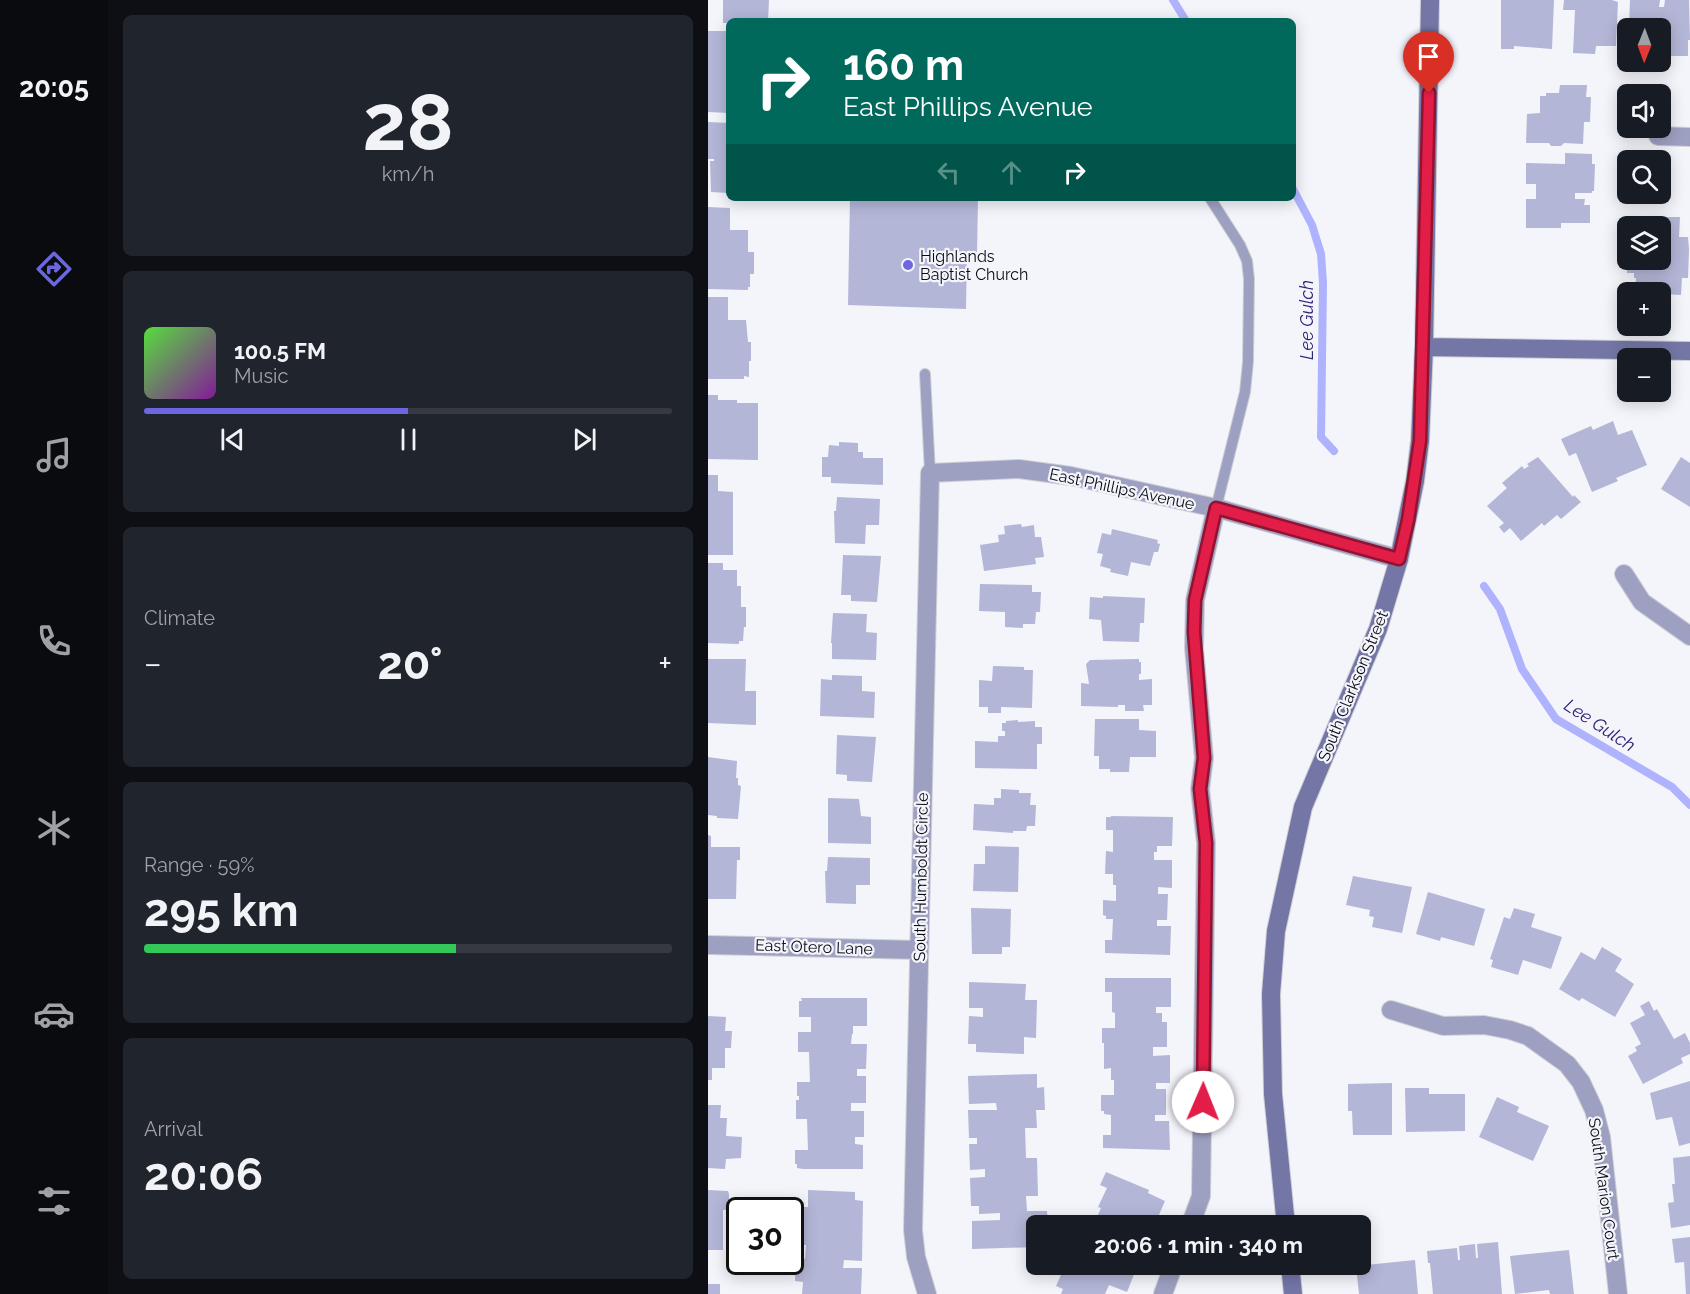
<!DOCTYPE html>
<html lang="en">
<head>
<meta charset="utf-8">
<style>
	:root { --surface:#171b24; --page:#20242c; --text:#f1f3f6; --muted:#9ea1a6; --line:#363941; --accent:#6c66e0 }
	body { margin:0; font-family:Raleway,sans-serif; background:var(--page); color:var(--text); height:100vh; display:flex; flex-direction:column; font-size:22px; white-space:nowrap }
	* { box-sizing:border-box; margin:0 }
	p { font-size:20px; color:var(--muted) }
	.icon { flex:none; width:33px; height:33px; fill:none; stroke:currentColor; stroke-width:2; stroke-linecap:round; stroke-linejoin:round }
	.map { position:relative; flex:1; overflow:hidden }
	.details { display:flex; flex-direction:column; gap:15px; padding:15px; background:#0d0f14; width:600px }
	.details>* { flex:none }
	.top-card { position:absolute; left:18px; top:18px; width:570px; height:183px; border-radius:9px; box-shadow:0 3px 15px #0003; background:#00695c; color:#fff; overflow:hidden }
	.needle { width:39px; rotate:181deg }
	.fabs { position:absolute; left:909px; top:18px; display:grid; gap:12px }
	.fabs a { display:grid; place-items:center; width:54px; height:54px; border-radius:9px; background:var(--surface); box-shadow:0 3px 15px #0003; font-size:30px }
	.speed { position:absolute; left:18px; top:1197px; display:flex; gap:12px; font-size:30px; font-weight:700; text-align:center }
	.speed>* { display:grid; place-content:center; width:78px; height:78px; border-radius:50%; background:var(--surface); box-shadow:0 3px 15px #0003; line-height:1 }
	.speed .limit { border:3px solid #111; border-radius:9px; background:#fff; color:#111 }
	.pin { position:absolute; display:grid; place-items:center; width:51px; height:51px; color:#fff; margin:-62px -26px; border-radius:50% 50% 50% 0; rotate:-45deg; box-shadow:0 0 6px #0007 }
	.pin .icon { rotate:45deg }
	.me { position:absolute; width:66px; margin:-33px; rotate:1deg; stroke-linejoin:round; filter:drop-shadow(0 0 4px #0008) }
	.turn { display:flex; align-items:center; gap:21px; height:126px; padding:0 18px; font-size:27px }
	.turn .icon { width:78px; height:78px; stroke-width:2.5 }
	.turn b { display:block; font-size:42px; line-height:51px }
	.lanes { display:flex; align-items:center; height:57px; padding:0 18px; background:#0003; justify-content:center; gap:30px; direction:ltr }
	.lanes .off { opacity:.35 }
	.big { font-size:45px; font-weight:700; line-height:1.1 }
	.details .card { flex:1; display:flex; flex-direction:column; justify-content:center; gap:9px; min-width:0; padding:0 21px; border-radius:9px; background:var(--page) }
	.details .dial { align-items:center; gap:0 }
	.dial b { font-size:78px; line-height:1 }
	.song { display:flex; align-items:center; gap:18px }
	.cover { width:72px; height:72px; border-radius:9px; background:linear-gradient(135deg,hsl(110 70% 55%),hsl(290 70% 35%)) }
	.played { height:6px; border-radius:3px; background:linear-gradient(90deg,var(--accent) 50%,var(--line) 50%) }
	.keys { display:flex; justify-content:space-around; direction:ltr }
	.heat { display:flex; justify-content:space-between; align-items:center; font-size:33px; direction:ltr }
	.charge { height:9px; border-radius:4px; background:linear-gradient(90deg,#34c759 59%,var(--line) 0) }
	.trip { position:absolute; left:318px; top:1215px; width:345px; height:60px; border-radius:9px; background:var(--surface); box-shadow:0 3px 15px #0003; font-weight:700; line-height:60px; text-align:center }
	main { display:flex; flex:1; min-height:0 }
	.tab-bar { display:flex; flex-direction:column; width:108px; justify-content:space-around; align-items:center; background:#090b0e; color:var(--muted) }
	.tab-bar .icon { width:42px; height:42px }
	.tab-bar .active { color:var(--accent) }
	.tab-bar b { font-size:27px; color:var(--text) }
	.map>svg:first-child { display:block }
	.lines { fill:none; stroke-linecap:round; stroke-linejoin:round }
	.stream { stroke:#afb3fe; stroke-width:8 }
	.building { fill:#b3b6d6 }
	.lane-casing { stroke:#cfcfd6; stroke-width:12 }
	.street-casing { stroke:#cfcfd6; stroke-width:20 }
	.secondary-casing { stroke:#cfcfd6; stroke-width:20 }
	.lane { stroke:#9da0c1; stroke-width:10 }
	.street { stroke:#9da0c1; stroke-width:18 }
	.secondary { stroke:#7477a6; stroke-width:18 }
	.route-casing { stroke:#92132f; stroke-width:15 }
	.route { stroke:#e11d48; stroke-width:10 }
	.poi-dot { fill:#6c66e0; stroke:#f4f4fb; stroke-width:2 }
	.labels { text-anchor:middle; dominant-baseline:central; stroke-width:4.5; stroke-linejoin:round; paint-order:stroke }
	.poi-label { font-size:16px; fill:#0a0a15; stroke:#f4f4fb; text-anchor:start }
	.street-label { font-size:16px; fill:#0a0a15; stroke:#f4f4fb }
	.water-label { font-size:18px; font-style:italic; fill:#2d2376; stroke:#f4f4fb }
</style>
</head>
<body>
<main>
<nav class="tab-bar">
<b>20:05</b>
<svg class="icon active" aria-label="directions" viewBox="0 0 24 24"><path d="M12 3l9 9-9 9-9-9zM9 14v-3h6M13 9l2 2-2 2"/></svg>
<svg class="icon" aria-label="music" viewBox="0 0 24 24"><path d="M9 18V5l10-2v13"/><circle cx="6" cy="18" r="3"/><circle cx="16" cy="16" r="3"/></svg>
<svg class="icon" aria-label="phone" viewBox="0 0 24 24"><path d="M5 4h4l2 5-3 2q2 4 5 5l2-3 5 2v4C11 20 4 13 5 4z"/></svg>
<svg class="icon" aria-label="climate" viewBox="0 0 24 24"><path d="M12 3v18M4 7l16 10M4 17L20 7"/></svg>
<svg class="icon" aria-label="car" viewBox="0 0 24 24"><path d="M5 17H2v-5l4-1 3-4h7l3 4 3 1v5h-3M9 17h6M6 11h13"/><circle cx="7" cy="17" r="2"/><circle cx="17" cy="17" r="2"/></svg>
<svg class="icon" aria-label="filters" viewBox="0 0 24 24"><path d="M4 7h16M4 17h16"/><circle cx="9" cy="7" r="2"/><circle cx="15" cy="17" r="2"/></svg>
</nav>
<section class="details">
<div class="card dial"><b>28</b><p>km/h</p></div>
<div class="card">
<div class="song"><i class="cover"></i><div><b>100.5 FM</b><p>Music</p></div></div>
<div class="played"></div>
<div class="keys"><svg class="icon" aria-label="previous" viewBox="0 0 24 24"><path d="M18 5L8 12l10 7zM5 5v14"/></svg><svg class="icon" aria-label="pause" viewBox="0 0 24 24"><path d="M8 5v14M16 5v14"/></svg><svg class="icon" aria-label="next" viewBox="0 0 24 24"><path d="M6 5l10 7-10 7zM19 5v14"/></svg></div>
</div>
<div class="card"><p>Climate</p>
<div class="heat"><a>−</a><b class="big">20°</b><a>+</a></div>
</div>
<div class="card"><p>Range · 59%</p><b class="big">295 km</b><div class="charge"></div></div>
<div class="card"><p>Arrival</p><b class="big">20:06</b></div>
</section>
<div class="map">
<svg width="982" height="1294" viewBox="0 0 982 1294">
	<rect width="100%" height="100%" fill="#f4f4fb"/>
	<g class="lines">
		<path class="stream" d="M465,0l13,21
			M585,189l19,36 9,29 2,29 -2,154 13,14
			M776,586l16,23 22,60 34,50 116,68 18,18"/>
	</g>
	<path class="building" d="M15,0h46l-1,21h-39v2h-6z
		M793,0h53l-2,49 -38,-3v3h-13z
		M856,0h48l6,2 -2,44h-20l-1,8 -22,-1 2,-43h-12z
		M922,0h30l-1,7h5l1,-7h24l1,40h-2v16h-28v-28h-31z
		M0,31h21v82l-21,-1z
		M852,85h27l-1,12h5l-1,25h-6l-1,22 -19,-1 -3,3h-10l-2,-3h-23l1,-29 13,-1v-17h6v-3h13z
		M0,122l21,1v70l-18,-1 -1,-31h4v-2h-6z
		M857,153l27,1v10h3l-1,27h-2v2h-17v6h10l-1,6h6v18h-29v5h-35v-29h10v-15h-10v-21l39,1z
		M142,198h128l-1,55h-10l-1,56 -118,-4z
		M0,207l22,1v22h18v22h6v22h-4v13h-2v3l-40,-1z
		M921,217h51l-1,20h9l1,13 -1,28h-6l-1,17 -18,-1v3h-3v-5h-25l1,-14h-2v-5h-7v-13h33v-34h-31z
		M0,297h20v23h18l2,22h3v19h-2v16l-5,-1v3h-36z
		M0,395h10v5h19v3h21v57l-50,-1z
		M905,421l5,14 14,-5 15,35 -31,13 2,3 -26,11 -16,-39 -7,3 -8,-17 30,-13 2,4z
		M131,442l19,1v9h5v6h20v27l-52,-2v-6h-9v-20h6l1,-12 10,1z
		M830,457l35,40 1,-2 7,7 -20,17 -4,-4 -13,11 -2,-3 -21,18 -11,-13 -6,5 -5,-6 5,-4 -17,-17 20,-18 -5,-5 20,-17 2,3 5,-3 -2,-2z
		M973,457l9,6v44l-29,-18z
		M0,475h10v16l15,1v63h-25z
		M129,497l43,2 -1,26h-13l-1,19 -30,-1 -1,-32h2z
		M313,524l1,3 12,-2 1,12h6l3,20 -9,1 1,6 -52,7 -4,-26 19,-3 -1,-7 7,-1 -1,-8z
		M404,529l46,11 -1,3 3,1 -2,8h-4l-4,14 -19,-4 -3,14 -18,-4 1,-3 -11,-3 3,-12 -6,-1 5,-20 9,2z
		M135,555l38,1 -4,46 -26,-1v-6h-10z
		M0,563h15v7h14v16h4v21h5v20h-2l-1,14h-4v3l-31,-1z
		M272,584l52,1v7h9l-1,20h-4l-1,12h-12v4l-18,-1v-15l-26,-1z
		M395,596l42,2 -1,25h-4l-1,19 -36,-1 -2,-21 -12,-1 1,-22 13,1z
		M125,613l34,1 -1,18 11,1 -1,27 -44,-1v-16h-1z
		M0,659h38l-1,32h11v34l-48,-2z
		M431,659v3h2v12h-2v6l13,-1v26h-9l1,6h-19v-6h-7v2l-37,-1v-23l8,1 -3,-20 4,-4z
		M285,666l31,1v3h9l-1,38 -31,-1v6h-13v-6h-9v-27l13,1z
		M124,675l30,1v15l13,1 -1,26 -54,-2 1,-37 11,1z
		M387,719h44v11l17,1v26h-26l-1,15h-19v-3h-11v-13h-5z
		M310,720v2l17,-1v6h7v17h-5v25l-62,-1v-27l23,1v-6h7v-5h-3v-8h4v-2z
		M129,735l39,2 -4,45 -25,-1v-6l-11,-1z
		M0,757l29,4 -1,17h2v7l3,1 -3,33 -21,-1v-2l-9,-1z
		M293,789l18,1v3h12l-1,12h6l-1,21h-8l-1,5h-13v2l-40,-3 1,-26 20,1v-7h7z
		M120,798l31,1 2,17 10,1v27l-43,-1z
		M403,816l62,1 -1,29h-15v6h-3v8h18v28l-14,-1v7h10l-1,26h-10v6h14l-1,29 -65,-2v-13h7l1,-21h-7v-3l-3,-1v-15l13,1v-16h-3v-11h-8l1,-23 7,1v-22h-7v-13h5z
		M0,835l3,1v11h29v13h-3l-1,39h-28z
		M277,846l34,1 -1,45 -45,-1 1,-27h11z
		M120,857l42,1v27h-14v19l-30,-1 -1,-32h2z
		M645,876l59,11 -10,46 -30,-6 2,-10 -5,-1 1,-6 -24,-5z
		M720,892l57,17 -11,37 -33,-9 -1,4 -24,-7z
		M263,908l40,1 -1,38h-8v7h-30z
		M806,908l21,6 -4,13 31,10 -11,32 -28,-9 -5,15 -27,-8 2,-7 -3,-1 14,-42 6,2z
		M894,947l20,12 -7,12 19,13 -19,33 -33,-19 -3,3 -20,-12 22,-37 14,8z
		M397,978h66v29h-15v6h6v9h5v25h-14v9l17,-1v28h-14v6h10v26h-11v6h14l1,29 -67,-2v-13h8v-20l-7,-1v-3h-3v-16h13v-15h-3v-12l-7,1v-26h-2v-15h13v-15l-3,-1v-20h-7z
		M261,982l57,2 -1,16h12l-1,38 -12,-1v17l-48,-2v-8h-8l1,-28 14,1v-9h-14z
		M93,998h66v28h-14v8h-1l-1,10h16l-1,25h-9v7h9v27h-15v8h13v26h-9v7l8,1v24h-60l-6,-1v-4h-2v-14h13l-1,-31h-11v-19h3v-4h-2v-14h13l-1,-30h-11v-20h13v-15h-12v-16h3z
		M941,1001l5,10 3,-2 17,30 11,-6 5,10v11l-9,4 2,5 -40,21 -15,-28 9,-5 -2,-4 6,-3 -11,-21 15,-8 -5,-9z
		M0,1016l18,1 -1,14h7l-1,17h-6v20h-13v12h-4z
		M329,1074v14l7,-1 1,23h-9l1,18h-12l1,30h11l1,38h-12l1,15h20l1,15h-12v21l-64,2v-28l28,-1v-7l-21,1v-8h-8l-1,-28 15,-1v-8l-15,1 -1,-26h8v-6h-8l-1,-28h29l-1,-7 -27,1 -1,-28z
		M982,1081v62l-11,3 -7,-29 -16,3 -6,-27z
		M684,1083v52h-39l-1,-24h-4v-27z
		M697,1088h24v6h36v37l-59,1z
		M789,1097l22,10 -2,5 32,14 -16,35 -54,-24z
		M0,1105h13l-1,13h7l-1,18 16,1 -1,21 -15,1 -1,10 -17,-1z
		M982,1156v69l-19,3 -3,-25 6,-1 -2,-18h3l-2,-26z
		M398,1172l43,18 -1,3 17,8 -10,23 -14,-6 -1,5 3,1v2h-63l3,-9 12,5 6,-14 -3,-1 9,-19 -7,-3z
		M0,1190l20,1 1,3v16h-6v40h-15z
		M100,1190l47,2v8l8,1 -1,60 -18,-1 -1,8h19l-1,26h-59l1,-12 -8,-1 1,-23 9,1 1,-14h-12l1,-21h1v-2h-1v-15h13z
		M982,1237v57h-4l-2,-32 -9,1 -3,-24z
		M790,1242l4,52h-69l-3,-31h-2l-1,-12 30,-3 1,12h2l-1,-14 16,-2 1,14h2l-1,-14z
		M861,1250l5,44h-24l-1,-4 -34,4 -5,-38z
		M707,1260l3,34h-59l-3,-28z
		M367,1264h47l-1,2 14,6 -8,20 -18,-7 -4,9h-44l2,-5 -7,-3 9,-20 8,4z
		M0,1284h12v10h-12z"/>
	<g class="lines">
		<g class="lane-casing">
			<path id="lane" d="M502,198l30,47 7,16 2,18 -1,83 -3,30 -29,116
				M217,374l5,99"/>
		</g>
		<g class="street-casing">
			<path id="street" d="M950,136l32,1
				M916,574l18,28 48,34
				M0,945l211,5
				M683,1010l52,16 41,-1 26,5 18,6 39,28 14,18 13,28 7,27 17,157
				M482,1226l11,-30 5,-353 -6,-54 4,-31 -10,-110 1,-48 21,-92
				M219,1294l-11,-37 -3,-27 17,-757 89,-4 52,7 145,32 183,51
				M455,1294l11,-30"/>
		</g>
		<g class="secondary-casing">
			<path id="secondary" d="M716,347l266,4
				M578,1226l-13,-132 -2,-100 5,-63 27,-124 75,-178 21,-70 16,-78 5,-40 4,-94 6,-347
				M582,1264l3,30"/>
		</g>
		<use href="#lane" class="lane"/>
		<use href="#street" class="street"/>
		<use href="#secondary" class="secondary"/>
	</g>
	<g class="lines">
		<g class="route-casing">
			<path id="route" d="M495,1102l3,-259 -6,-54 4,-31 -10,-126 1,-32 21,-92 183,51 9,-39 12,-79 9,-348"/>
		</g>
		<use href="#route" class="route"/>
	</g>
	<circle class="poi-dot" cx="200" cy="265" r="6"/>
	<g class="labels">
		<g class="poi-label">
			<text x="212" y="256">Highlands<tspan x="212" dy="18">Baptist Church</tspan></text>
		</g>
		<g class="street-label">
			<text transform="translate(414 489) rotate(12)">East Phillips Avenue</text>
			<text transform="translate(645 686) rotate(-68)">South Clarkson Street</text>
			<text transform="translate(213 877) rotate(-89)">South Humboldt Circle</text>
			<text transform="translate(106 947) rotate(2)">East Otero Lane</text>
			<text transform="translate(896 1189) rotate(82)">South Marion Court</text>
		</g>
		<g class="water-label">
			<text transform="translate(598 320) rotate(-90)">Lee Gulch</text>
			<text transform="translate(892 725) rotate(33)">Lee Gulch</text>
		</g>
	</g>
</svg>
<div class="fabs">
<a><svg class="needle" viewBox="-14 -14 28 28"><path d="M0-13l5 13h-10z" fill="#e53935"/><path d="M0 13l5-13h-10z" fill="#9ea1a6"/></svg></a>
<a><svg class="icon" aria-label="sound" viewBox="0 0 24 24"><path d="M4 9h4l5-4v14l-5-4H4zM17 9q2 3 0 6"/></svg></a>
<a><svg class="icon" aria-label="search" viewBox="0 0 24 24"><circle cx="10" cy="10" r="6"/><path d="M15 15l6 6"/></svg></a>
<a><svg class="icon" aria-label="layers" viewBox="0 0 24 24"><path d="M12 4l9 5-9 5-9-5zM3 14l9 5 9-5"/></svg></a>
<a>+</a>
<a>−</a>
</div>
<div class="speed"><div class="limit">30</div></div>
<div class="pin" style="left:721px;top:93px;background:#d93025"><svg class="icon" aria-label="arrive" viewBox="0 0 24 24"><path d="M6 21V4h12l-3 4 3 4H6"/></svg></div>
<svg class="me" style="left:495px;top:1102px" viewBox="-20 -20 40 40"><circle r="19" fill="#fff"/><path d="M0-13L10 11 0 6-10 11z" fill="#e11d48"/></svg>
<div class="trip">20:06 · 1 min · 340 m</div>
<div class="top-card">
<div class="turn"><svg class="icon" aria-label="right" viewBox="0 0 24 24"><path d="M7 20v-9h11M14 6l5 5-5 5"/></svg><div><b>160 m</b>East Phillips Avenue</div></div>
<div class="lanes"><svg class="icon off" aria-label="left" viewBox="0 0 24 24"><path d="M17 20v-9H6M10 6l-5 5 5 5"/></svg><svg class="icon off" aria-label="ahead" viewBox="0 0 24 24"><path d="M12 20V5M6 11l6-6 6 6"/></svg><svg class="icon" aria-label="right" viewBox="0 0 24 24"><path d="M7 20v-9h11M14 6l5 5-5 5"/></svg></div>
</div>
</div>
</main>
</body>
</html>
